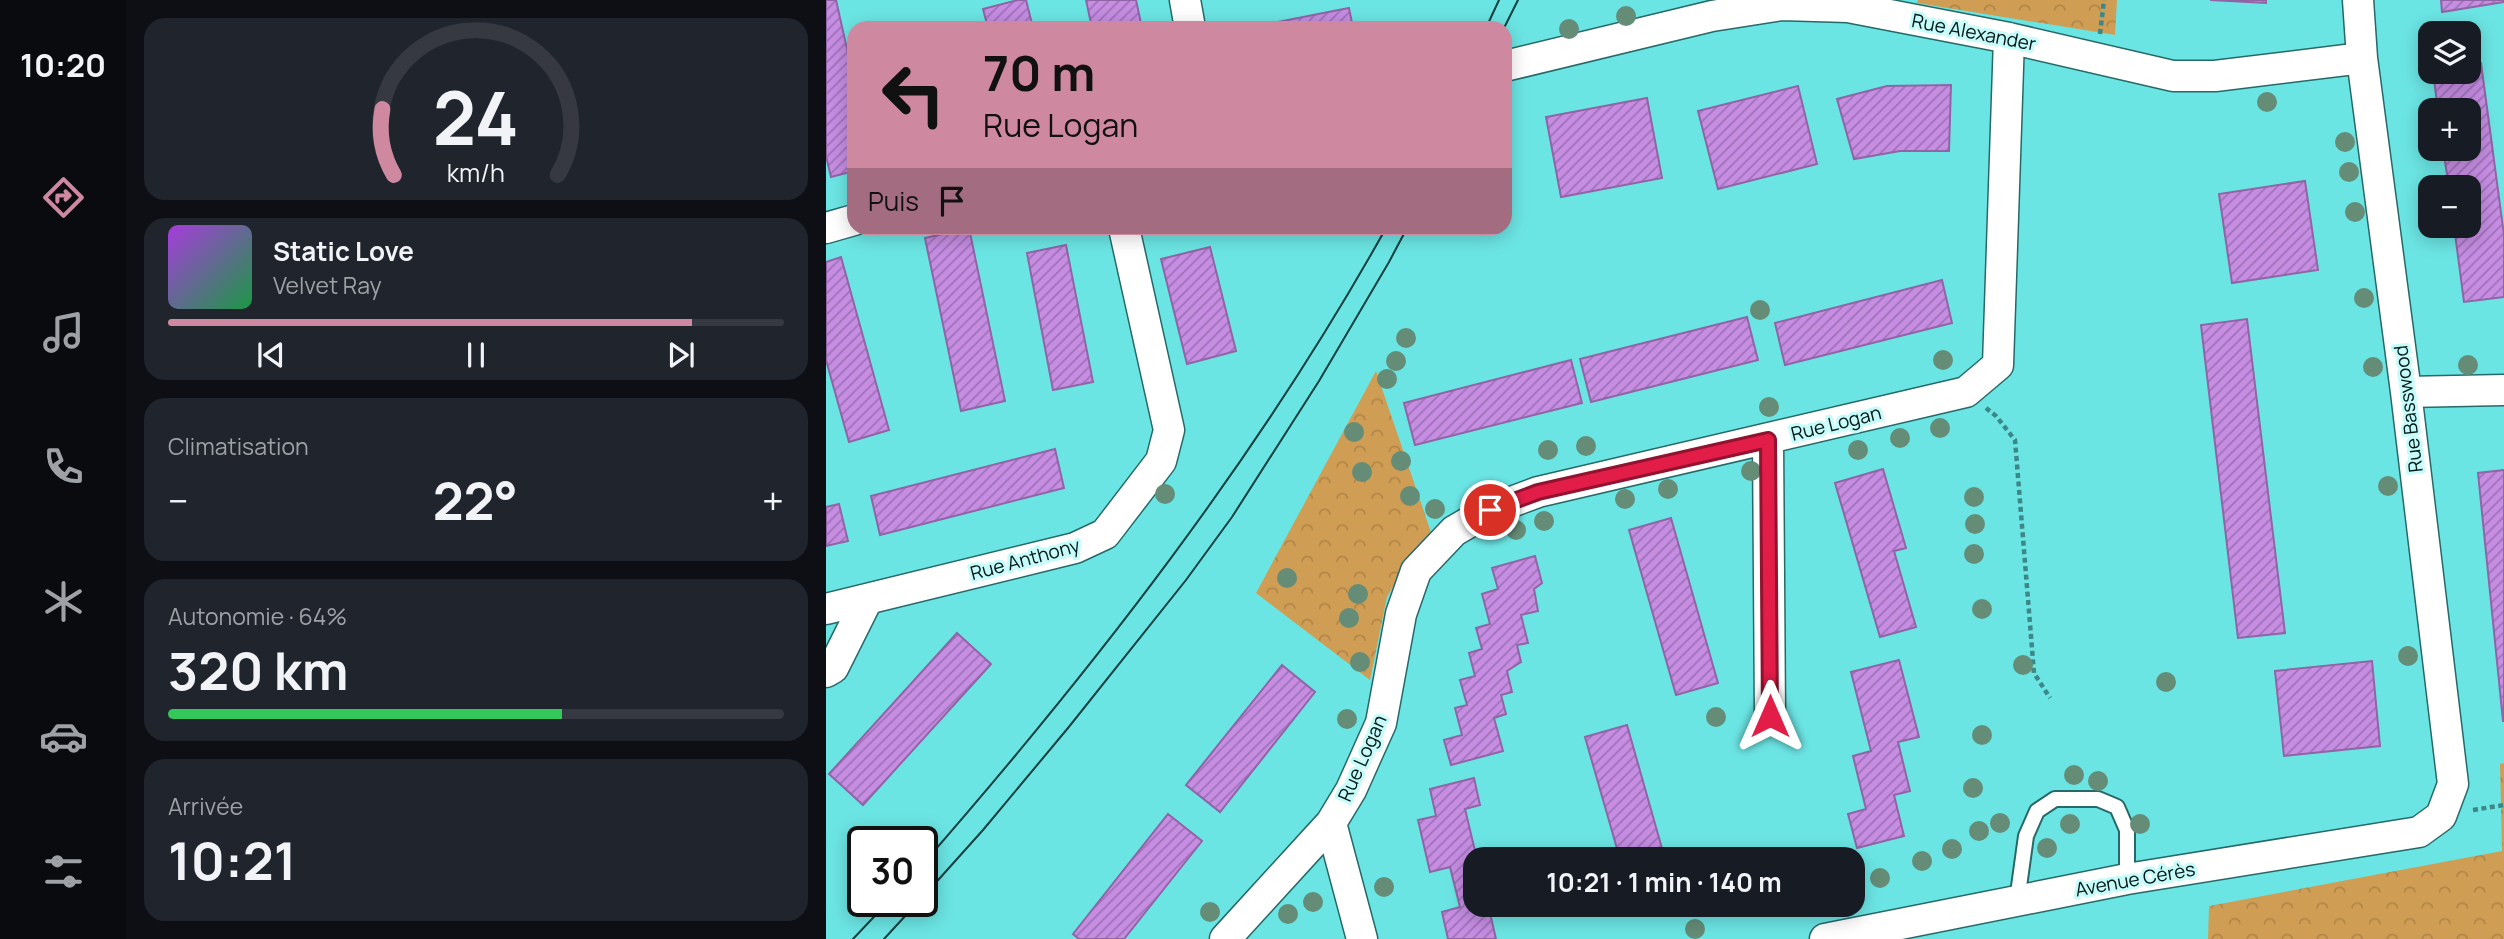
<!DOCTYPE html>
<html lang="fr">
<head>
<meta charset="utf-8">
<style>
	:root { --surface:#171b24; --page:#20242c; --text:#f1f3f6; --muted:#9ea1a6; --line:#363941; --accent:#ce88a0 }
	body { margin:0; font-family:Manrope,sans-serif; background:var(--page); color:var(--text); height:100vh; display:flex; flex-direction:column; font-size:26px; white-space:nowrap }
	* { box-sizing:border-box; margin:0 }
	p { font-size:23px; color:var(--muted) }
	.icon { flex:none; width:38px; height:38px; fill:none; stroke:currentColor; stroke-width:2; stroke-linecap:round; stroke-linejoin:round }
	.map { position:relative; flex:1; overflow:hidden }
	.sheet { display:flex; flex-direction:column; gap:18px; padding:18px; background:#0d0f14; width:700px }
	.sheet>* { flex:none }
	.guide { position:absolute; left:21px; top:21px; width:665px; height:214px; border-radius:21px; box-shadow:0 4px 18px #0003; background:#ce88a0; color:#111; overflow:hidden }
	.fabs { position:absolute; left:1592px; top:21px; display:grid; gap:14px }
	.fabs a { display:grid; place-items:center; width:63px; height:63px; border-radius:14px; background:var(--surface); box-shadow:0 4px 18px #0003; font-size:35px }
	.speed { position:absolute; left:21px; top:826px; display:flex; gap:14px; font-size:35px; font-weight:700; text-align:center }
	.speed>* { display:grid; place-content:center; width:91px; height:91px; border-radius:50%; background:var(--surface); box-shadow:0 4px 18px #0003; line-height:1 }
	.speed .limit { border:4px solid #111; border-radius:10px; background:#fff; color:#111 }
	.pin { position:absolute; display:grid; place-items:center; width:60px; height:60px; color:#fff; margin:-30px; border:4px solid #fff; border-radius:50%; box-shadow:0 2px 7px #0007 }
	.me { position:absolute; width:77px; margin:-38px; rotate:0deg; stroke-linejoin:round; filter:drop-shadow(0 0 5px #0008) }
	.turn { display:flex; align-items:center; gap:24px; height:147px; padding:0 21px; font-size:32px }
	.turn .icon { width:91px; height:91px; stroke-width:2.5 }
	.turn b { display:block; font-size:49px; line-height:60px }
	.then { display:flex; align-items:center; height:66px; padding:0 21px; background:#0003; gap:14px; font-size:26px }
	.big { font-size:52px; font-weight:700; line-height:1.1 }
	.sheet .widget { flex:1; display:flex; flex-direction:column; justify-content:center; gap:10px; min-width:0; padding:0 24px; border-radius:21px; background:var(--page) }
	.sheet .dial { align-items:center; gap:0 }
	.dial svg { height:182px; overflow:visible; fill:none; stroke:var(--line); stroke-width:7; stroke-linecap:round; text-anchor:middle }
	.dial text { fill:var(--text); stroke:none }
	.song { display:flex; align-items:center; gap:21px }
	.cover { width:84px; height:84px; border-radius:10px; background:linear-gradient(135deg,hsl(280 70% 55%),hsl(140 70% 35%)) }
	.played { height:7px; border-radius:4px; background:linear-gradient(90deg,var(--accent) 85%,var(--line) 85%) }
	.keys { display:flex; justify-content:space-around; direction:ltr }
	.heat { display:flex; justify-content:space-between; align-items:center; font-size:38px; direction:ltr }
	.charge { height:10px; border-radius:5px; background:linear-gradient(90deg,#34c759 64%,var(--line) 0) }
	.trip { position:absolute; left:637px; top:847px; width:402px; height:70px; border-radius:21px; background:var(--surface); box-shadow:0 4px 18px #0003; font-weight:700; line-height:70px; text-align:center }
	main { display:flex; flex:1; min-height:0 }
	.tabs { display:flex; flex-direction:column; width:126px; justify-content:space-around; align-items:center; background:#090b0e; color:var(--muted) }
	.tabs .icon { width:49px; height:49px }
	.tabs .active { color:var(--accent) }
	.tabs b { font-size:32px; color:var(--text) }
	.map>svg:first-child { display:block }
	.park { fill:url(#park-crowns) }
	.building { fill:url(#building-hatch); stroke:#9064a5; stroke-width:2 }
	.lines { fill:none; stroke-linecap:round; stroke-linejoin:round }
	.lane-casing { stroke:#276968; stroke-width:18 }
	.street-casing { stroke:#276968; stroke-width:33 }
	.path { stroke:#3b8887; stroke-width:4.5; stroke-dasharray:5 3.5; stroke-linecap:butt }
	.lane { stroke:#fff; stroke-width:14 }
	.street { stroke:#fff; stroke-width:30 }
	.tram { stroke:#15403f; stroke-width:2 }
	.tree { fill:#648c76 }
	.route-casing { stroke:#92132f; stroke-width:18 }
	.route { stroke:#e11d48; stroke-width:12 }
	.labels { text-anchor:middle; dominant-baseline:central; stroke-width:6; stroke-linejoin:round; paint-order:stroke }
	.street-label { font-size:19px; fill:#001616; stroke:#c5fcfa }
</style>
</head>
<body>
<main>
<nav class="tabs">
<b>10:20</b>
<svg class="icon active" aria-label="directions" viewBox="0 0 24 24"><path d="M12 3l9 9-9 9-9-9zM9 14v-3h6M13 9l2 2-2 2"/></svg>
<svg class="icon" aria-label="music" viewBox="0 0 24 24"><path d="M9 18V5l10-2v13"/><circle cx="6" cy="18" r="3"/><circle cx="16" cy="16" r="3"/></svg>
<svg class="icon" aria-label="phone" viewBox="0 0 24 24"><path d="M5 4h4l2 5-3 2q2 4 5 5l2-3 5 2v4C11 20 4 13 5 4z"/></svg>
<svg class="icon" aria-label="climate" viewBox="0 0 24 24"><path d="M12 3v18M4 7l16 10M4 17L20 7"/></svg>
<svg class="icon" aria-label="car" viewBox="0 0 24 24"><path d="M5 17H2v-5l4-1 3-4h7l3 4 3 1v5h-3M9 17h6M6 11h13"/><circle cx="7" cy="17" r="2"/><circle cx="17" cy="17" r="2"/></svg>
<svg class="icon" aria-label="filters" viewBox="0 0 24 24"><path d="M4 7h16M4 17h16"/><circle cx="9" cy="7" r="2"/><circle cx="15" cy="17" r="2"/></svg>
</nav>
<section class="sheet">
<div class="widget dial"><svg viewBox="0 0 100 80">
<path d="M14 69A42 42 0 1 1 86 69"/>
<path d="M14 69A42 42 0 0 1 9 40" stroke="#ce88a0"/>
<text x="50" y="56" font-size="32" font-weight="700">24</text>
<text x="50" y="72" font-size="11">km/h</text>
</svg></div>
<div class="widget">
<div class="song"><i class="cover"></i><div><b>Static Love</b><p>Velvet Ray</p></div></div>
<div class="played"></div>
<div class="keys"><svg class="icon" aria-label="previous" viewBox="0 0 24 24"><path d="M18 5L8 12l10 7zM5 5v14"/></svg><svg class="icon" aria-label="pause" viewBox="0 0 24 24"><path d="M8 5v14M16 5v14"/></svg><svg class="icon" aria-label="next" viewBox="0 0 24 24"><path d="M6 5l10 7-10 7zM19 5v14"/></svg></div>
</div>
<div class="widget"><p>Climatisation</p>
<div class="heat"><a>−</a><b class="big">22°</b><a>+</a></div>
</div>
<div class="widget"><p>Autonomie · 64%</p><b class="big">320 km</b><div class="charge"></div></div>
<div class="widget"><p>Arrivée</p><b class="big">10:21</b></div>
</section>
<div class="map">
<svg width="1678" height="939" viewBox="0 0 1678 939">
	<defs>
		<pattern id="park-crowns" width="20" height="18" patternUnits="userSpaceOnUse" patternTransform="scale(1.75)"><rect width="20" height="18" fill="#d09d54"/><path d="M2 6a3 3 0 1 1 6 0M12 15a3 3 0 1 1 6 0" fill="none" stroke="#b18648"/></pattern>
		<pattern id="building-hatch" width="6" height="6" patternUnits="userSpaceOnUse" patternTransform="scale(1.75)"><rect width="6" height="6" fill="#c68de3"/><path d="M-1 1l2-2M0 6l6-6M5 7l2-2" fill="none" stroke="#9e72b7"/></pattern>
	</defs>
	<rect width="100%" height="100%" fill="#6be5e4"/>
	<path class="park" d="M1092,0h199l-2,35 -198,-32z
		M550,371l58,170 -29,25 -18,31 -17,83 -114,-87z
		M1678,763v176h-296l1,-33 293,-55 -2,-87z"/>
	<path class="building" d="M0,0h10l18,80v91l-23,6 -5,-21z
		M192,0h8l7,28h-45l-5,-19z
		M260,0h50l6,28h-50z
		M1384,0h56v3z
		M1615,0h63v2l-62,10z
		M523,8l4,20h-106z
		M1655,63l23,172v62l-40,5 -10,-76h15v-39h-20l-6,-38h26v-39h-31l-5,-38h36v-8z
		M1125,85l-2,66h-49l-46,8 -17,-60 50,-13z
		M972,86l19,78 -99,25 -20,-78z
		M821,98l15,80 -101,19 -15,-80z
		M1479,181l13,89 -86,13 -13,-89z
		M143,228l36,173 -44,10 -36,-173z
		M240,245l27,137 -40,8 -26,-137z
		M384,247l26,104 -49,13 -26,-105z
		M15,257l48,173 -40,12 -23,-82v-98z
		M1116,280l10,43 -167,42 -10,-42z
		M921,317l11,43 -167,42 -11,-43z
		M1421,319l38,314 -47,5 -37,-313z
		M745,360l11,43 -167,42 -11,-42z
		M229,449l9,39 -184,47 -9,-39z
		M1057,469l23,79 -12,3 22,76 -36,10 -45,-154z
		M1678,470v251h-1l-25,-248z
		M13,504l9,37 -22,5v-39z
		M845,518l47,165 -42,12 -47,-165z
		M709,556l7,27 -8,6 4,22 -17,4 7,28 -11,2 4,17 -14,9 5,21 -11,3 5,19 -12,4 9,33 -52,14 -7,-25 18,-5 -7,-27 12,-3 -7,-25 15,-4 -6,-23 13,-4 -6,-21 14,-4 -8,-30 16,-5 -6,-21z
		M131,633l34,31 -128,141 -34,-31z
		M1073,660l20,77 -21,5 12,49 -16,4 10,41 -47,12 -9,-34 18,-5 -13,-53 18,-5 -20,-79z
		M1546,661l8,85 -96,10 -9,-85z
		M456,665l33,27 -95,120 -34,-27z
		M801,725l38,134h-45l-35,-122z
		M648,778l6,27 -15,4 11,46 15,-4 2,8h-18v46h29l-15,4 7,30h-48l-6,-27 18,-5 -10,-40 -20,5 -12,-52 18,-4 -6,-27z
		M342,814l34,27 -78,98h-45l-6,-5z"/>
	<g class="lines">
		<g class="lane-casing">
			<path id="lane" d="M1191,901l9,-65 11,-25 18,-12h43l19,8 10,23v49"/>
		</g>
		<g class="street-casing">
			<path id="street" d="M359,0l5,28
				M679,66l207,-50 70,-11 66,2 161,31 164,38h42l147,-18
				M0,228l28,-8
				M1580,392l98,-2
				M942,440l2,276
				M0,609l249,-61 30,-14 56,-73 8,-31 -45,-202
				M0,672l7,-4 34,-68
				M505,823l31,116
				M399,939l106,-116 20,-33 30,-67 20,-109 15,-43 38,-40 36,-21 48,-18 428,-100 32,-27 11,-327
				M999,939l302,-60 292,-47 22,-16 12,-32 -47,-392 -44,-334 -4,-58"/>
		</g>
		<path class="path" d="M1274,34l4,-34
			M1160,408l10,8 19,24 19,233 16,25
			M1647,810l31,-5"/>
		<use href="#lane" class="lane"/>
		<use href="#street" class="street"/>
		<path class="tram" d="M660,28l13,-28
			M678,28l14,-28
			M96,865c172,-197 337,-409 464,-637
			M96,898l61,-68 85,-102 118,-148 46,-63 87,-136 70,-119 18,-34
			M27,939l36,-38
			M58,939l35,-38"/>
	</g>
	<g class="tree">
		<circle cx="800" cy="16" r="10"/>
		<circle cx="743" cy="29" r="10"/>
		<circle cx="1441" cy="102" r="10"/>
		<circle cx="1519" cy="142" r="10"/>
		<circle cx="1523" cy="172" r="10"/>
		<circle cx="1529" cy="212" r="10"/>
		<circle cx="1538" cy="298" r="10"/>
		<circle cx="934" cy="310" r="10"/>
		<circle cx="580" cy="338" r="10"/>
		<circle cx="1117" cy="360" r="10"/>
		<circle cx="570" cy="361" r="10"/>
		<circle cx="1642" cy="365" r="10"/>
		<circle cx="1547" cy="367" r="10"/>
		<circle cx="561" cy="379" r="10"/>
		<circle cx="943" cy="407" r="10"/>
		<circle cx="1114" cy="428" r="10"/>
		<circle cx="528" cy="432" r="10"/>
		<circle cx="1074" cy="438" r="10"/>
		<circle cx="760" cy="446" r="10"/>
		<circle cx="722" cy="450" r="10"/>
		<circle cx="1032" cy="450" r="10"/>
		<circle cx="575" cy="461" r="10"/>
		<circle cx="925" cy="471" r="10"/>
		<circle cx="536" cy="472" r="10"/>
		<circle cx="1562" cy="486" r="10"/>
		<circle cx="842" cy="489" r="10"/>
		<circle cx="339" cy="494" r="10"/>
		<circle cx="584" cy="496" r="10"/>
		<circle cx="1148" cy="497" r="10"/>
		<circle cx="799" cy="499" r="10"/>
		<circle cx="609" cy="509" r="10"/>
		<circle cx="718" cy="521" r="10"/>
		<circle cx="1149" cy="524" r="10"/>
		<circle cx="690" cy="530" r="10"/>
		<circle cx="1148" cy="554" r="10"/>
		<circle cx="461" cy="578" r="10"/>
		<circle cx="532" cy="594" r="10"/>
		<circle cx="1156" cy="609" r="10"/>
		<circle cx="523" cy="618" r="10"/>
		<circle cx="1582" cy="656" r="10"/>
		<circle cx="534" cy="662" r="10"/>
		<circle cx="1197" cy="665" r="10"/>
		<circle cx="1340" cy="682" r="10"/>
		<circle cx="890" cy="717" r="10"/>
		<circle cx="521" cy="719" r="10"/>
		<circle cx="1156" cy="735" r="10"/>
		<circle cx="1248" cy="775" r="10"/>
		<circle cx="1272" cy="781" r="10"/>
		<circle cx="1147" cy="788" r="10"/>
		<circle cx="1174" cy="823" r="10"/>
		<circle cx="1244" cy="824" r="10"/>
		<circle cx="1314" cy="824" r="10"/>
		<circle cx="1153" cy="831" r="10"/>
		<circle cx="1221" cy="848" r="10"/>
		<circle cx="1126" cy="849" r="10"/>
		<circle cx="1096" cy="861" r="10"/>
		<circle cx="1054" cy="878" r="10"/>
		<circle cx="558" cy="887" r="10"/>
		<circle cx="487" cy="902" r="10"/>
		<circle cx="384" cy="912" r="10"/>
		<circle cx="462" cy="914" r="10"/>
		<circle cx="869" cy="929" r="10"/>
	</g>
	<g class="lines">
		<g class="route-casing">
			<path id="route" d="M664,510l48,-18 230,-52 2,276"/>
		</g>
		<use href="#route" class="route"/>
	</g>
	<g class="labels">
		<g class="street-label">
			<text transform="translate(1148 32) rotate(11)">Rue Alexander</text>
			<text transform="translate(1582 409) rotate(-97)">Rue Basswood</text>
			<text transform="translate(1010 423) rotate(-14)">Rue Logan</text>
			<text transform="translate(199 559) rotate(-15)">Rue Anthony</text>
			<text transform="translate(536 758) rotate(-66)">Rue Logan</text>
			<text transform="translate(1309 879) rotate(-10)">Avenue Cérès</text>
		</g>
	</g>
</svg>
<div class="fabs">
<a><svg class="icon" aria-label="layers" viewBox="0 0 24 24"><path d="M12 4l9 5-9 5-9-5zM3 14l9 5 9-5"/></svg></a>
<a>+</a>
<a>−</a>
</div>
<div class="speed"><div class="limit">30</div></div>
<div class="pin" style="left:664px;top:510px;background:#d93025"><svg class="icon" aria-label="arrive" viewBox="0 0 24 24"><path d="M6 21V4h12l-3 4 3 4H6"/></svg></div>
<svg class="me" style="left:944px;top:716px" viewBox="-20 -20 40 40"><path d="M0-17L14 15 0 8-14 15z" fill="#e11d48" stroke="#fff" stroke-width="4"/></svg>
<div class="trip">10:21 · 1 min · 140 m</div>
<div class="guide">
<div class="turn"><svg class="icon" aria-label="left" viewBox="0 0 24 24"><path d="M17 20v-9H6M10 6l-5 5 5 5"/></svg><div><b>70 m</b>Rue Logan</div></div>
<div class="then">Puis<svg class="icon" aria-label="arrive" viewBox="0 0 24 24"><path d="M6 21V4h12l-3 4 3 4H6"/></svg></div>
</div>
</div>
</main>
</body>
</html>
